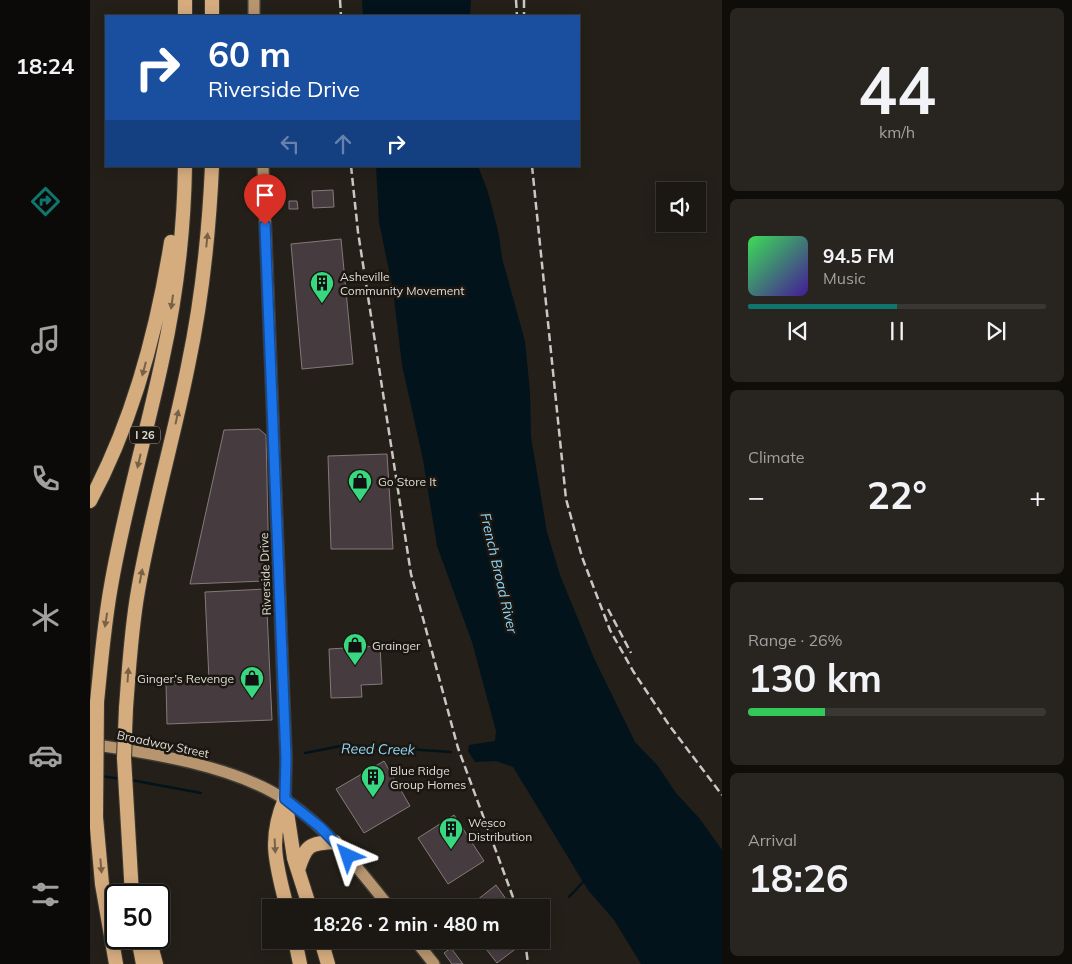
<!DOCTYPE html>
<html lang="en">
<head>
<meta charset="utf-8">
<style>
	:root { --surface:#1b1813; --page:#282521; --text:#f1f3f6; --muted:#a0a0a0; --line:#393733; --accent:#0f766e }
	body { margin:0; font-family:Mulish,sans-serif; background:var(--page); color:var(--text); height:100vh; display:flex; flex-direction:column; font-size:19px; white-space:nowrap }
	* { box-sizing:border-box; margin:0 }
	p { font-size:16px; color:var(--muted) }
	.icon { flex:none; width:28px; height:28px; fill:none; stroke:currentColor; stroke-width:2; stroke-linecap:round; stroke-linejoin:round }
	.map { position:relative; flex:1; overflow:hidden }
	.panel { display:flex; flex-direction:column; gap:8px; padding:8px; background:#0f0d0a; width:350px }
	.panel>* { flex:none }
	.banner { position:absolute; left:15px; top:15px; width:475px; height:152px; border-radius:0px; box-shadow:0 2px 12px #0003,0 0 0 1px var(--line); background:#1a4fa0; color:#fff; overflow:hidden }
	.controls { position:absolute; left:566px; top:182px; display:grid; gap:10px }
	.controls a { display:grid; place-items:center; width:50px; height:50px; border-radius:0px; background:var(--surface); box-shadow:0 2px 12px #0003,0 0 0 1px var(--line); font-size:25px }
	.speed { position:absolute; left:15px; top:884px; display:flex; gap:10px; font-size:25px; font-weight:700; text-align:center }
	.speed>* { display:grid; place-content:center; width:65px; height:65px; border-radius:50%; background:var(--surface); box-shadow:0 2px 12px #0003,0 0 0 1px var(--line); line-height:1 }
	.speed .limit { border:2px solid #111; border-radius:8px; background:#fff; color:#111 }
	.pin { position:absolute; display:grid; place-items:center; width:42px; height:42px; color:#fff; margin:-51px -21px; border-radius:50% 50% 50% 0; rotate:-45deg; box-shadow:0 0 5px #0007 }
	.pin .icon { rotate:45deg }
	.me { position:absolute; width:55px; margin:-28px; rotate:318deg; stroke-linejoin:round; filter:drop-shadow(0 0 4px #0008) }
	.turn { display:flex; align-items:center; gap:18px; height:105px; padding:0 20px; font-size:22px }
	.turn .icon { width:65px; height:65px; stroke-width:2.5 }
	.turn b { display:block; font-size:35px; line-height:42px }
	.lanes { display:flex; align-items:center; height:48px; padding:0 20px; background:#0003; justify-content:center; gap:25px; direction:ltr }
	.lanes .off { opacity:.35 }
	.big { font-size:38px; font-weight:700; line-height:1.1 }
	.panel .card { flex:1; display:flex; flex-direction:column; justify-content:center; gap:8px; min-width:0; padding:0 18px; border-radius:8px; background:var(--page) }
	.panel .dial { align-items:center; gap:0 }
	.dial b { font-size:65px; line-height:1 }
	.song { display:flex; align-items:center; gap:15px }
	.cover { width:60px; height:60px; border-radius:8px; background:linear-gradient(135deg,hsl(130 70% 55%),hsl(260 70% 35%)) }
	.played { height:5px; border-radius:2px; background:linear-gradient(90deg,var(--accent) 50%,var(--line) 50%) }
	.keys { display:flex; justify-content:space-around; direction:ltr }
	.heat { display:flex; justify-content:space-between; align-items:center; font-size:28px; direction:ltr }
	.charge { height:8px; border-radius:4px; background:linear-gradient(90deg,#34c759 26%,var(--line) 0) }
	.trip { position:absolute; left:172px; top:899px; width:288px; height:50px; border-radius:0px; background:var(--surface); box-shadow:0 2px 12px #0003,0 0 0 1px var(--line); font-weight:700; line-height:50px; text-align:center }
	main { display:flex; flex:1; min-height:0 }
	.tab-bar { display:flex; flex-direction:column; width:90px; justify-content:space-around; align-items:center; background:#0b0a08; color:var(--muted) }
	.tab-bar .icon { width:35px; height:35px }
	.tab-bar .selected { color:var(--accent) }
	.tab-bar b { font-size:22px; color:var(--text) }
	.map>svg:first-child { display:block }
	.water { fill:#02131c }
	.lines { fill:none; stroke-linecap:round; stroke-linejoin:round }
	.stream { stroke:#02131c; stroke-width:2.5 }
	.building { fill:#463c3f; stroke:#84797c }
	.major-casing { stroke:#3e3a34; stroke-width:14 }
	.highway-casing { stroke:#3e3a34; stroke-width:16 }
	.major { stroke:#b7956f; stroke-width:11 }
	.highway { stroke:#d5ac7e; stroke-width:14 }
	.rail { stroke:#cac7c2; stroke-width:2.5; stroke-dasharray:8 4; stroke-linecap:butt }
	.highway-bridge-casing { stroke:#3e3a34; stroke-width:16; stroke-linecap:butt }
	.highway-bridge { stroke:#d5ac7e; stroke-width:14 }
	.oneway { fill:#786247 }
	.route-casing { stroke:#114b97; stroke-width:12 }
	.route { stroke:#1a73e8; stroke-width:9 }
	.labels { text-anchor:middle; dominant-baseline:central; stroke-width:5; stroke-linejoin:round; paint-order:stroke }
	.shield { fill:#1b1710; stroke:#a4a29c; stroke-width:1 }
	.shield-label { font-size:11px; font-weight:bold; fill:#dfddd8 }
	.poi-label { font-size:12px; fill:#dfddd8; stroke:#1b1710; text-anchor:start }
	.street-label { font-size:12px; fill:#dfddd8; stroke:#1b1710 }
	.water-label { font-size:14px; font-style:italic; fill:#8ed6f8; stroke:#1b1710 }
</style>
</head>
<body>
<main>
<nav class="tab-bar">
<b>18:24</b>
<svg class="icon selected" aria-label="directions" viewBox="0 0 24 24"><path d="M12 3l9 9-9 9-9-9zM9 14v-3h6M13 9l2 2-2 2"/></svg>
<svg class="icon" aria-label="music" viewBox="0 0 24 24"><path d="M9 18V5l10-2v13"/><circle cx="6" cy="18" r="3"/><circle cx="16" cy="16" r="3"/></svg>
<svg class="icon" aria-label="phone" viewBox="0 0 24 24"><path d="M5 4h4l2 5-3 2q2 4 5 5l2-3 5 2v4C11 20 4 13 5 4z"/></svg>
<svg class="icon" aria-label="climate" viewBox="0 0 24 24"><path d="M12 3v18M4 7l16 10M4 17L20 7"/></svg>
<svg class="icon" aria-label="car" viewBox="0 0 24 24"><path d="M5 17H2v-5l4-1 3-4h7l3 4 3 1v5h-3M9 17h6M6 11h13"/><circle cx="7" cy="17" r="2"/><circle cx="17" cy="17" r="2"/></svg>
<svg class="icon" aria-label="filters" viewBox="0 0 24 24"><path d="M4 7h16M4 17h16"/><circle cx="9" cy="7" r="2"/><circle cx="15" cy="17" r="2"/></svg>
</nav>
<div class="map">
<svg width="632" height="964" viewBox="0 0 632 964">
	<rect width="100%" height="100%" fill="#242019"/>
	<path class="water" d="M272,0h109l-1,16h-107z
		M286,166h102l10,26 11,43 3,23 23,83 5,51 1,45 16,95 13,43 34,83 41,84 23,24 18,27 24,26 22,31v114h-81l-27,-44 -26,-30 -75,-123 -17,-6 -21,1 -7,-11 1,-6 26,-4 1,-10 -24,-89 -35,-96 -14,-86 -21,-95 -9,-75 -14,-68z"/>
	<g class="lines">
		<path class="stream" d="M215,753l41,-8 105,7
			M11,776l20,3
			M41,780l70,13
			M479,897l16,-17"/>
	</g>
	<path class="building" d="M243,190l1,17 -21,1 -1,-17z
		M199,201h8l1,8h-9z
		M251,239l12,125 -51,5 -11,-125z
		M169,429l7,6 3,139 -5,7 -74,3 34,-154z
		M297,454l6,95h-62l-3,-93z
		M176,589l6,131 -105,4 -1,-42 43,-2 -4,-88z
		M290,646l2,38 -21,1 1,12 -31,1 -2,-49z
		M294,761l26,45 -46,27 -28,-44z
		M364,815l30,46 -36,23 -30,-46z
		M406,885l10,14 -11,9h-28z
		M389,940h39l4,4 -25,19z
		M361,948l12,16h-11l-8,-11z"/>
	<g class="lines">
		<g class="major-casing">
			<path id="major" d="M164,0v16
				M173,166l23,592 -1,41
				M0,744c60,9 146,22 197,57 41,28 72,68 103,107
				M325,940l19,24"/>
		</g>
		<g class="highway-casing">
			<path id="highway" d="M95,0v16
				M122,16v-16
				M0,501c43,-80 67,-170 81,-259
				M7,702c4,-39 7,-77 14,-116 13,-76 35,-150 51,-225 14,-63 22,-130 23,-195
				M36,708c3,-39 5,-78 12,-117 13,-76 35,-150 50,-225 14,-66 21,-133 24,-200
				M36,792l6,103
				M195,799c-18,42 -8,67 2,109
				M195,799l9,59 16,50
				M6,817l6,67 14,80
				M208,870c8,-25 11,-27 37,-28
				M48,938l5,26
				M59,938l7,26
				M205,940l5,24
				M231,940l7,24"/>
		</g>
		<use href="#major" class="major"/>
		<use href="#highway" class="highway"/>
		<path class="rail" d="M250,0l1,16
			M426,0l1,16
			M434,0v16
			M261,166l7,66 53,342 47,174 59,160
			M442,166l34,333 16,58 28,73 23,41 36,54 53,70
			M518,609l23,44
			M435,940l3,24"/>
		<g class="highway-bridge-casing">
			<path id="highway-bridge" d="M36,792l-2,-34 2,-50
				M6,817l1,-115"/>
		</g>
		<use href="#highway-bridge" class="highway-bridge"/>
	</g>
	<defs><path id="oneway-solid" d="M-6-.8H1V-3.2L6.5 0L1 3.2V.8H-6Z" transform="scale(1.25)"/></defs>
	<g class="oneway">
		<use href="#oneway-solid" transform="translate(117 240) rotate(-84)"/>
		<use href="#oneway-solid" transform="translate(82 302) rotate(98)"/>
		<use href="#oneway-solid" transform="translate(54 369) rotate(105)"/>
		<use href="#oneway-solid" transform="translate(87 417) rotate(-78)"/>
		<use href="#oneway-solid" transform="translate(49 461) rotate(103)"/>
		<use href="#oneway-solid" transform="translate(51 576) rotate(-79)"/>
		<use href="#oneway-solid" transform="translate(16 620) rotate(99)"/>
		<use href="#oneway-solid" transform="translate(38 675) rotate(-86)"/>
		<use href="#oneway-solid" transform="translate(185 846) rotate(87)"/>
		<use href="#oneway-solid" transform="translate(11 866) rotate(85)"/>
	</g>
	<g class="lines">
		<g class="route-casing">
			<path id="route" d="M175,225l21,533 -1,41 35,28 28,29"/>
		</g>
		<use href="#route" class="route"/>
	</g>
	<defs>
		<g id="building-pin" transform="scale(1.25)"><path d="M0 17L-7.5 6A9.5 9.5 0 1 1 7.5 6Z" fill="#38d880" stroke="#1b1710"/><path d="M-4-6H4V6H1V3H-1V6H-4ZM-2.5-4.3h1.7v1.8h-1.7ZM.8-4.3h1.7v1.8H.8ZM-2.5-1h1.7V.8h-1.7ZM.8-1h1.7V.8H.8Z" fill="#111"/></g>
		<g id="shop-pin" transform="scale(1.25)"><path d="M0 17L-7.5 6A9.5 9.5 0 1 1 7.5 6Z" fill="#38d880" stroke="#1b1710"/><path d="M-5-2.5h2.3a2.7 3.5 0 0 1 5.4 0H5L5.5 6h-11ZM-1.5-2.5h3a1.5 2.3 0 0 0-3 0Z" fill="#111"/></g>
	</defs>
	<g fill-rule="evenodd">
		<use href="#building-pin" x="232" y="283"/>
		<use href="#shop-pin" x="270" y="481"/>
		<use href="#shop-pin" x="265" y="645"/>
		<use href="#shop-pin" x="162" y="678"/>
		<use href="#building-pin" x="283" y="777"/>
		<use href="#building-pin" x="361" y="829"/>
	</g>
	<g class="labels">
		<rect class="shield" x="40" y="426.5" width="30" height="17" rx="4"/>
		<g class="shield-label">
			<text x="55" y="435">I 26</text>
		</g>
		<g class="poi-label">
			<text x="250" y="276">Asheville<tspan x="250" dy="14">Community Movement</tspan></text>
			<text x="288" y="481">Go Store It</text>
			<text x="282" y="645">Grainger</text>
			<text x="144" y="678" text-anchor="end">Ginger’s Revenge</text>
			<text x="300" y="770">Blue Ridge<tspan x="300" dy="14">Group Homes</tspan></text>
			<text x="378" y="822">Wesco<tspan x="378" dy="14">Distribution</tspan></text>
		</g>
		<g class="street-label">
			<text transform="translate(175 574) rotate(-92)">Riverside Drive</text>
			<text transform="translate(73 744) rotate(12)">Broadway Street</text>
		</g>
		<g class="water-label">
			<text transform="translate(409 573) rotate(77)">French Broad River</text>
			<text transform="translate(288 749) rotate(1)">Reed Creek</text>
		</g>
	</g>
</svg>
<div class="controls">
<a><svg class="icon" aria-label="sound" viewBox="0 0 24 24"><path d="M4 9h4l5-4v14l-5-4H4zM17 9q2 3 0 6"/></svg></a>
</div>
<div class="speed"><div class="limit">50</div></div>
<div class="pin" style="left:175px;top:225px;background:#d93025"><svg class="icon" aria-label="arrive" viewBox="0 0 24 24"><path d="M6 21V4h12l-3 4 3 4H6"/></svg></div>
<svg class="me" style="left:258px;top:856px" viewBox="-20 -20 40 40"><path d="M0-17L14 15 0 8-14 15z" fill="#1a73e8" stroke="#fff" stroke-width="4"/></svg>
<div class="trip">18:26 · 2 min · 480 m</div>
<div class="banner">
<div class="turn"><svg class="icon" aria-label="right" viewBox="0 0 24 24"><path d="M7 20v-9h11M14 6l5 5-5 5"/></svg><div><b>60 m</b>Riverside Drive</div></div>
<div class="lanes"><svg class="icon off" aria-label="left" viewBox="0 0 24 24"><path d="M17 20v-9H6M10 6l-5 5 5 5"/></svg><svg class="icon off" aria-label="ahead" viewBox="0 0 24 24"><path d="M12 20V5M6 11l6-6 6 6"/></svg><svg class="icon" aria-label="right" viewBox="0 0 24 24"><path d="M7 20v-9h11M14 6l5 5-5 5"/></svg></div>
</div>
</div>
<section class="panel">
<div class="card dial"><b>44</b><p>km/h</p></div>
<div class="card">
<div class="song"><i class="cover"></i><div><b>94.5 FM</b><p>Music</p></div></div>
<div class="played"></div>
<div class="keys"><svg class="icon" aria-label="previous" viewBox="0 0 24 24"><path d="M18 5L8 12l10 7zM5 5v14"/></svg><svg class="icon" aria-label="pause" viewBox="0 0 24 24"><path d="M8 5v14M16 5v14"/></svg><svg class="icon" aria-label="next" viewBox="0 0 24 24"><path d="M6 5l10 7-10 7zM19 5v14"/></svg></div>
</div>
<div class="card"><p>Climate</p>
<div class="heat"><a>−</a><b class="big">22°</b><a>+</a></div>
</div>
<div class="card"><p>Range · 26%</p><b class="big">130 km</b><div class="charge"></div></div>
<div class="card"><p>Arrival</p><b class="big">18:26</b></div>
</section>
</main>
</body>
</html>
